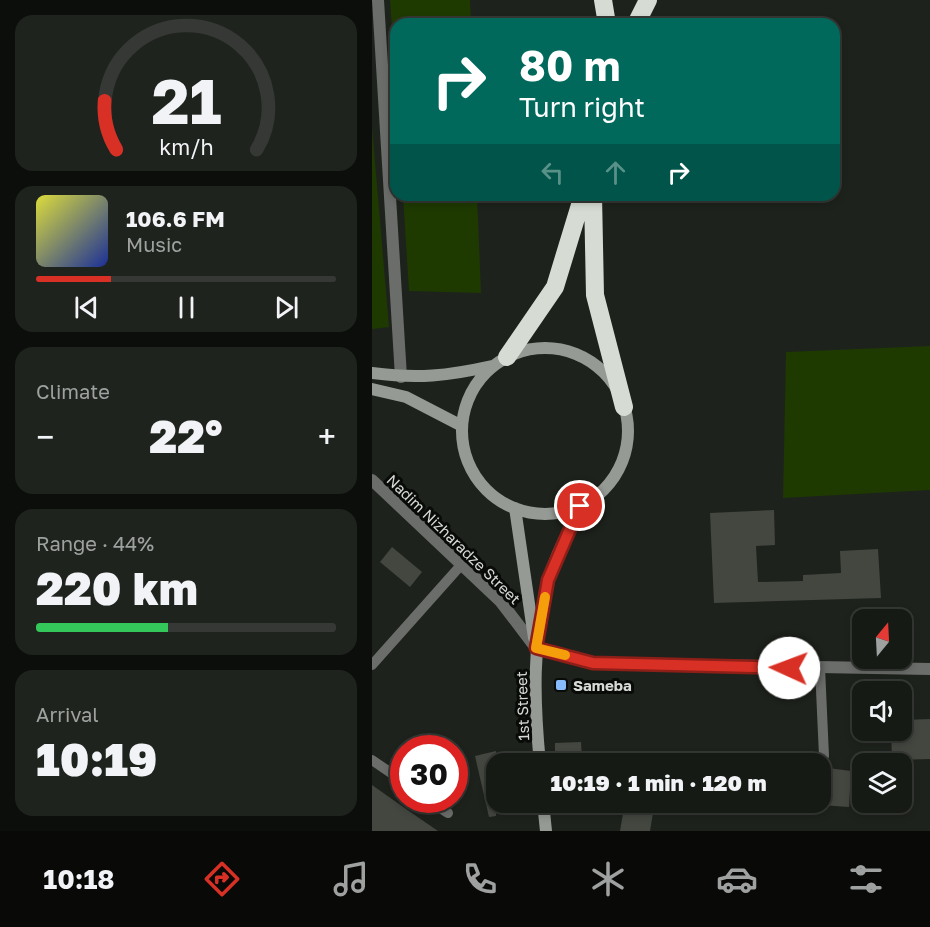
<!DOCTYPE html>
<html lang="en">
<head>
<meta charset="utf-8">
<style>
	:root { --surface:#161a15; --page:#1f231e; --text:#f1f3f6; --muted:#9ea1a0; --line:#353834; --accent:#d93025 }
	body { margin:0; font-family:"Golos Text",sans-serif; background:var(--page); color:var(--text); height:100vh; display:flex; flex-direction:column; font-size:22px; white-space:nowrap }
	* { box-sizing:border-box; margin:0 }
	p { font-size:20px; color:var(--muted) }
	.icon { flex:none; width:33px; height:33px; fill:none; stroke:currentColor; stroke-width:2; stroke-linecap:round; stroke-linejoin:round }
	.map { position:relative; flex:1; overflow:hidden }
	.panel { display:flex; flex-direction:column; gap:15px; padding:15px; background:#0c0e0c; width:372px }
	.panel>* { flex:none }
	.hud { position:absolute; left:18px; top:18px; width:450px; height:183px; border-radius:18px; box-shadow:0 3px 9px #0003,0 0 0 2px var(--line); background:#00695c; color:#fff; overflow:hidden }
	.needle { width:39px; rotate:18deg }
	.fabs { position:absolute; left:480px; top:609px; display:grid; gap:12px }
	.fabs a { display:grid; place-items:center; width:60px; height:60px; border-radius:12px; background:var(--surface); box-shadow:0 3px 9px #0003,0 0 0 2px var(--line); font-size:30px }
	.speed { position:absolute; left:18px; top:735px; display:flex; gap:12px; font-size:30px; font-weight:700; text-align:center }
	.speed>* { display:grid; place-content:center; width:78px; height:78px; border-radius:50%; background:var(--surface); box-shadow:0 3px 9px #0003,0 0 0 2px var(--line); line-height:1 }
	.speed .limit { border:9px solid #d22; background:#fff; color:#111 }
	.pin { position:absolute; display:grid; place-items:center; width:51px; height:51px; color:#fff; margin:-26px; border:3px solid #fff; border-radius:50%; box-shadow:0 2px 6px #0007 }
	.me { position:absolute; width:66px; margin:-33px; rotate:272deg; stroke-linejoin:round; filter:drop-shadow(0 0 4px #0008) }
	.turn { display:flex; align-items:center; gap:21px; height:126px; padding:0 30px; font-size:27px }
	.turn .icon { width:78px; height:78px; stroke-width:2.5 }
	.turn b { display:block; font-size:42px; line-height:51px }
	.lanes { display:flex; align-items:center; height:57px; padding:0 30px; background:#0003; justify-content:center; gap:30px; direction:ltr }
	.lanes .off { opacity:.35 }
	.big { font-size:45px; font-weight:800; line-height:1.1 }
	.panel .tile { flex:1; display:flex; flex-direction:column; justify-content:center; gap:9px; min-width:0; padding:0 21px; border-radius:18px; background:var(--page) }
	.panel .dial { align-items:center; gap:0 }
	.dial svg { height:156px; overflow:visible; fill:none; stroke:var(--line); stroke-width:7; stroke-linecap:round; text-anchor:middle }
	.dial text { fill:var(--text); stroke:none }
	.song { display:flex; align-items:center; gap:18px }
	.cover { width:72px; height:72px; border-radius:9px; background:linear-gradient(135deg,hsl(60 70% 55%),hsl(230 70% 35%)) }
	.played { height:6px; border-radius:3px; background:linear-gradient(90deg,var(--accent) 25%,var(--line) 25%) }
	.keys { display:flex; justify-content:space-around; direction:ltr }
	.heat { display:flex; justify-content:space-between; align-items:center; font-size:33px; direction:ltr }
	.charge { height:9px; border-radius:4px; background:linear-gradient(90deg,#34c759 44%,var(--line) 0) }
	.trip { position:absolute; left:114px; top:753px; width:345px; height:60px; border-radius:18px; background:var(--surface); box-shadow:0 3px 9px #0003,0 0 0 2px var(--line); font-weight:800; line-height:60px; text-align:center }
	.menu { display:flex; height:96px; justify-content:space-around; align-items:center; background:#090a08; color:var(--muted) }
	.menu .icon { width:42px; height:42px }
	.menu .current { color:var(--accent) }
	.menu b { font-size:27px; color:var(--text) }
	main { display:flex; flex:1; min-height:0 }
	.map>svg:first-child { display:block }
	.green { fill:#1e3a00 }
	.building { fill:#434740 }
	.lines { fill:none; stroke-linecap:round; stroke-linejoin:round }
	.lane { stroke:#6b6d6a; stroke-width:10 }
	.street { stroke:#6b6d6a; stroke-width:12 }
	.secondary { stroke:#969a94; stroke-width:12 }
	.highway { stroke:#d6dbd3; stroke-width:18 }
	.route-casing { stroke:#8d1f18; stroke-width:15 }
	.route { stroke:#d93025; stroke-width:10 }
	.slow { stroke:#f59e0b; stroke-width:10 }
	.poi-dot { fill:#87bbfc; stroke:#090b08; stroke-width:2 }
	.labels { text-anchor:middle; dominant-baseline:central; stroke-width:6; stroke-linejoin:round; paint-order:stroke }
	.street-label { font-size:15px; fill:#d6d9d5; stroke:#090b08 }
	.poi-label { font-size:15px; font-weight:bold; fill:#d6d9d5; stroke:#090b08; text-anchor:start }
</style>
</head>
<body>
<main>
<section class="panel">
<div class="tile dial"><svg viewBox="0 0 100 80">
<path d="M14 69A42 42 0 1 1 86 69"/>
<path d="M14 69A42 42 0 0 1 8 44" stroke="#d93025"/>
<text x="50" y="56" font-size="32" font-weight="700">21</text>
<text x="50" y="72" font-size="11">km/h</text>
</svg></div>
<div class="tile">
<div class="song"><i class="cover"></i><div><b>106.6 FM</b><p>Music</p></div></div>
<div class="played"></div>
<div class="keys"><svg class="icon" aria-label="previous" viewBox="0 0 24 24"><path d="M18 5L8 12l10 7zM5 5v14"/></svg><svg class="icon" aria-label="pause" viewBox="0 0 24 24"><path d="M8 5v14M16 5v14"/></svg><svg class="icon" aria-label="next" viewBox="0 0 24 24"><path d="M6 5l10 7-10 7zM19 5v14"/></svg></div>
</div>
<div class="tile"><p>Climate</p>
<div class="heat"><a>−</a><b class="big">22°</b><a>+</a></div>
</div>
<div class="tile"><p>Range · 44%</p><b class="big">220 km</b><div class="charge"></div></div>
<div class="tile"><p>Arrival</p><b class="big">10:19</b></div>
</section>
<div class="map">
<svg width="558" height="831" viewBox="0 0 558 831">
	<rect width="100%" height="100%" fill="#1e221c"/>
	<path class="green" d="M18,0h80l1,24h-75v62z
		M0,127l17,200 -17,2z
		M31,195h74l4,98 -72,-2z
		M558,346v144l-147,8 3,-146z"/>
	<path class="building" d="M402,510l1,35 -19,1 2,36 45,-1v-6l38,-2 -1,-22 38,-2 3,49 -167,5 -4,-90z
		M20,547l30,25 -12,15 -30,-25z
		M558,719v40l-38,1 -1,-30h11v-10z
		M209,742l1,17h-27v-16z
		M124,751v65l-7,1 -14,-61z
		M448,767l31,4 -2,36 -29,-2z
		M0,785l34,24 32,22h-66z
		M253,802l29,5 -4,24h-30z"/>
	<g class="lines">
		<path class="lane" d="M0,665l90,-101
			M448,668l4,88
			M0,760l32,22
			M56,800l20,13"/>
		<path class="street" d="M6,0l23,377
			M0,480l129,122 35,46 57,15 337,6"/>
		<path class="secondary" d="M90 431a83 83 0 1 1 166 0a83 83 0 1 1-166 0Z
			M0,373c46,6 75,3 120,-7
			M0,389l34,8 56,29
			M143,508l19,130
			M168,764c-6,-62 -8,-122 8,-182 6,-26 22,-52 32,-76
			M171,802l3,29"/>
		<path class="highway" d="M231,0l4,24
			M264,24l12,-24
			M221,195l2,100 29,112
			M135,357l48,-70 28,-92"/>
	</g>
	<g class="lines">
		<g class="route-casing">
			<path id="route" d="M208,506l-32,74 -12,68 57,15 196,5"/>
		</g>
		<use href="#route" class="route"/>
		<path class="slow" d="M173,597l-9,51 29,7"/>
	</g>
	<rect class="poi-dot" x="183" y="679" width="12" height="12" rx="3"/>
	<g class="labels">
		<g class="street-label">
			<text transform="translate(82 539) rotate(44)">Nadim Nizharadze Street</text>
			<text transform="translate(150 706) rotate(-92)">1st Street</text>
		</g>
		<g class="poi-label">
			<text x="201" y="685">Sameba</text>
		</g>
	</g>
</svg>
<div class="fabs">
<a><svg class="needle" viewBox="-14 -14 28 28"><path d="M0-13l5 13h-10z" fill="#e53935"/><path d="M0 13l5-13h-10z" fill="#9ea1a0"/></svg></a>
<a><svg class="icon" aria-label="sound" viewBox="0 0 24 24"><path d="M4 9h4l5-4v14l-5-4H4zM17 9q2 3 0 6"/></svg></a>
<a><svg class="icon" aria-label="layers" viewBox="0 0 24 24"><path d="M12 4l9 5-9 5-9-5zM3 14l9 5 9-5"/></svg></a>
</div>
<div class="speed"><div class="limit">30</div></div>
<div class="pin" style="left:208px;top:506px;background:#d93025"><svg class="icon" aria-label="arrive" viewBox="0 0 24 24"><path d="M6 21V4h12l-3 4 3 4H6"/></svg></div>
<svg class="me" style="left:417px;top:668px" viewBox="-20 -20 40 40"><circle r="19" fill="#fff"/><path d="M0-13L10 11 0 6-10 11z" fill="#d93025"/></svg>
<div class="trip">10:19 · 1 min · 120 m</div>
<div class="hud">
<div class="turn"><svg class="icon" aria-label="right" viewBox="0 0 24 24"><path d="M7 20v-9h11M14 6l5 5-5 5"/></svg><div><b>80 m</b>Turn right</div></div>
<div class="lanes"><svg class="icon off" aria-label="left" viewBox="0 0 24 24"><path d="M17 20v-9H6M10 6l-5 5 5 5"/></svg><svg class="icon off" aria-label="ahead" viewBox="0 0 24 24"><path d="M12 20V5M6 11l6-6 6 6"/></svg><svg class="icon" aria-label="right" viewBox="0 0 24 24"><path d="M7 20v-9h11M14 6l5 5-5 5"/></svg></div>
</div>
</div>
</main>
<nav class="menu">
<b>10:18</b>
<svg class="icon current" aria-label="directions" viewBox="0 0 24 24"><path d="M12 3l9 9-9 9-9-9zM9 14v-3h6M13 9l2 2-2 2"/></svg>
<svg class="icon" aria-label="music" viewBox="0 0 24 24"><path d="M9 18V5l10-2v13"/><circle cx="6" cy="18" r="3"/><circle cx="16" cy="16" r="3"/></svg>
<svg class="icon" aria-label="phone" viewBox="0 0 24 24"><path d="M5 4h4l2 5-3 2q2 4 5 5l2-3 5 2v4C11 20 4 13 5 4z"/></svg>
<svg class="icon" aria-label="climate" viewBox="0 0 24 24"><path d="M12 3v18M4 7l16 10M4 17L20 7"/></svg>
<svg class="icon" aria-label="car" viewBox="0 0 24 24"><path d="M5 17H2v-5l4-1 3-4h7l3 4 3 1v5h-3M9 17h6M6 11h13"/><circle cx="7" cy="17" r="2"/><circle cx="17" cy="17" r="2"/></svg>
<svg class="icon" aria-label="filters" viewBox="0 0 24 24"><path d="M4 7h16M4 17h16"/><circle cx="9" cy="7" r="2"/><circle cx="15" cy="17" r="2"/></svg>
</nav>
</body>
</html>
